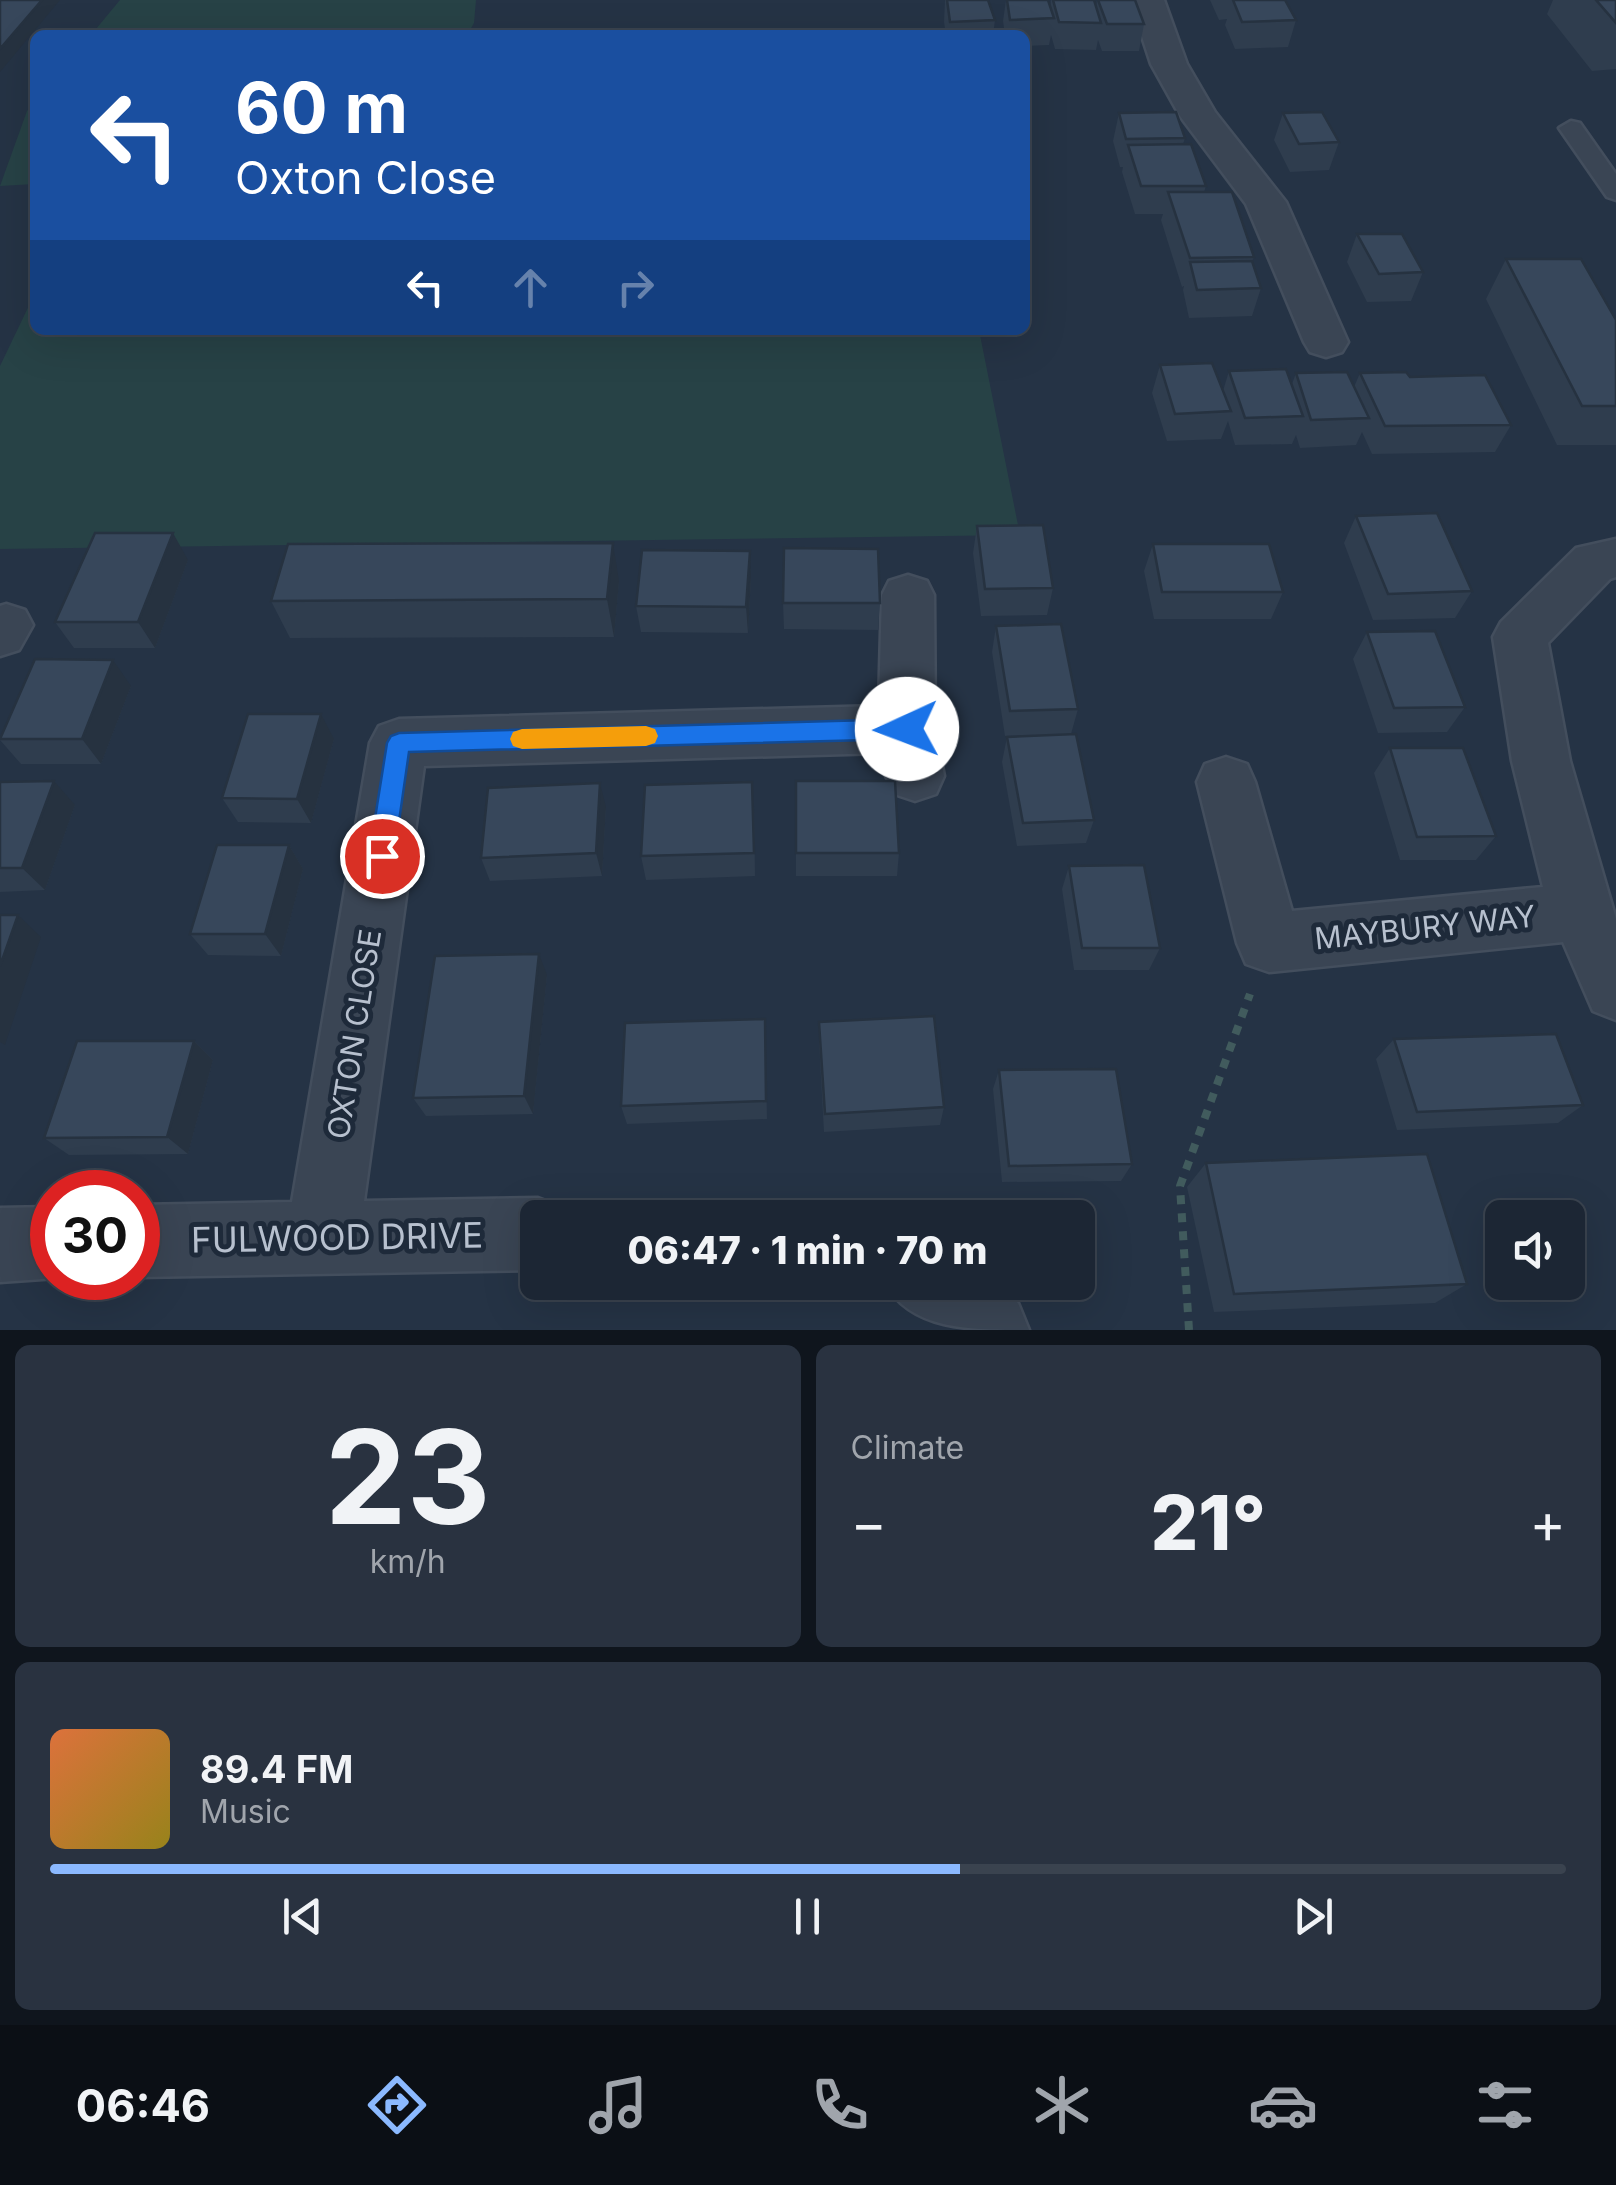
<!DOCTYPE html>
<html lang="en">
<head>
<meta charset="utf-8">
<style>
	:root { --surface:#1c2634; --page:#293240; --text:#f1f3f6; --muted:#a0a5ac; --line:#3a434f; --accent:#8bb9ff }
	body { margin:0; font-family:Inter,sans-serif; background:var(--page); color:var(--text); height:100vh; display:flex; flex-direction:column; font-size:38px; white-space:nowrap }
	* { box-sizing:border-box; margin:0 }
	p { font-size:32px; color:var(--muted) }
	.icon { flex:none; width:55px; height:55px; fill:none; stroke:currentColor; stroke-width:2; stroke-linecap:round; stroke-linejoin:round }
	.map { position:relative; height:1330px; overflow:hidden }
	.sheet { display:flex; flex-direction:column; gap:15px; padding:15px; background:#0f151d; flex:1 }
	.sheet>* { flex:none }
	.banner { position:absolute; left:30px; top:30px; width:1000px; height:305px; border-radius:15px; box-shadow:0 10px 40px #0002,0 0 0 2px var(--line); background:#1a4fa0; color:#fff; overflow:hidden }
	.tools { position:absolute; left:1485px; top:1200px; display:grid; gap:20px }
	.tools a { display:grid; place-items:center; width:100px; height:100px; border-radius:15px; background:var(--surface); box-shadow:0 10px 40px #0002,0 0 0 2px var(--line); font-size:50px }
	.speed { position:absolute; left:30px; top:1170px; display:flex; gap:20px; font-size:50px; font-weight:700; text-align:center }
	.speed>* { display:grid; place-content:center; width:130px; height:130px; border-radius:50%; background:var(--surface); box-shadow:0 10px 40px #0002,0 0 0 2px var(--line); line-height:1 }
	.speed .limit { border:15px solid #d22; background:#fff; color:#111 }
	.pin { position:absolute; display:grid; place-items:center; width:85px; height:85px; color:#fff; margin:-42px; border:5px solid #fff; border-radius:50%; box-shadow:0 2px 10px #0007 }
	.me { position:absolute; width:110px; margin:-55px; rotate:268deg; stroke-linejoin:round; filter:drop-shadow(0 0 8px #0008) }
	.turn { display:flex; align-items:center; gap:35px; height:210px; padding:0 40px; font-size:45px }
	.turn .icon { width:130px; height:130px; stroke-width:2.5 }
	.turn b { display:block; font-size:70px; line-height:85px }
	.lanes { display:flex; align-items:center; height:95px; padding:0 40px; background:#0003; justify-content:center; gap:50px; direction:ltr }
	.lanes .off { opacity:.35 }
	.big { font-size:75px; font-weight:800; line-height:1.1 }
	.sheet .widget { flex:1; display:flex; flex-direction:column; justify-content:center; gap:15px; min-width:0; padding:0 35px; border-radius:15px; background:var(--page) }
	.sheet .dial { align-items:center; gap:0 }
	.dial b { font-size:130px; line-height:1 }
	.song { display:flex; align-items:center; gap:30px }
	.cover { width:120px; height:120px; border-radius:15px; background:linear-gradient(135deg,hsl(20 70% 55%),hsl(50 70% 35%)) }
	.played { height:10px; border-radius:5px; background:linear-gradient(90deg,var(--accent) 60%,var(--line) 60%) }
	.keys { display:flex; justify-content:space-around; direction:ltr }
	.heat { display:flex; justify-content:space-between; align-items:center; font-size:55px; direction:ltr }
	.sheet .tiles { flex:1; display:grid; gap:15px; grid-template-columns:1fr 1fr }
	.widget:last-child { grid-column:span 2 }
	.trip { position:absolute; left:520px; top:1200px; width:575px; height:100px; border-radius:15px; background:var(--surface); box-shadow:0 10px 40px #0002,0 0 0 2px var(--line); font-weight:800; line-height:100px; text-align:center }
	.tab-bar { display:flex; height:160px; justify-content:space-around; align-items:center; background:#0b0f15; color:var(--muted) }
	.tab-bar .icon { width:70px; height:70px }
	.tab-bar .on { color:var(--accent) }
	.tab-bar b { font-size:45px; color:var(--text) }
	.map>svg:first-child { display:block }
	.green { fill:#274246 }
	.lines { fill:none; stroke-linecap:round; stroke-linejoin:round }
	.service-casing { stroke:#434e5d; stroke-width:5 }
	.minor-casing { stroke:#434e5d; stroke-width:5 }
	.path { stroke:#415b5d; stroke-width:8; stroke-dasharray:9 9; stroke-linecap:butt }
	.service { fill:#3a4554; fill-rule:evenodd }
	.minor { fill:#3a4554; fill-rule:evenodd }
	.wall { fill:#2f3d4e }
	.shaded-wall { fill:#263240 }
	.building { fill:#37475b; stroke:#263240; stroke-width:2.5 }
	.route { fill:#1a73e8; stroke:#114b97; stroke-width:2.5 }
	.slow { fill:#f59e0b }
	.labels { text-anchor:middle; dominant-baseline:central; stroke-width:10; stroke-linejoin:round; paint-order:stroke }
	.street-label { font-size:30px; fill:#b7c0ce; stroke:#1e2a3a }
	.near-street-label { font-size:35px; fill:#b7c0ce; stroke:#1e2a3a }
</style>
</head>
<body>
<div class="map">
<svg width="1616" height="1330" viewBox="0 0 1616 1330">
	<rect width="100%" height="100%" fill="#253345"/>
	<path class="green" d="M120,0h356l-2,23 -7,12h-376z
		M35,101v83l-35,2 27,-75z
		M35,293v37h944l41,205 -1020,14v-183z"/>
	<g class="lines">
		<g class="service-casing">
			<path id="service" d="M1571,121l9,2 36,51v26l-9,-3 -48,-69z"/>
		</g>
		<g class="minor-casing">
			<path id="minor" d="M1130,0h34l23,64 28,48 71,90 62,140 -6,10 -16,5 -16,-5 -6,-10 -58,-138 -66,-88 -29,-52z
				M1616,539v38l-6,2 -62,64 22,118 46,158v101l-23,-9 -30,-69 -294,30 -23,-8 -9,-21 -40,-161 8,-18 21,-7 21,7 8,18 37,129 251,-24 -31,-126 -19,-124 8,-15 75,-74z
				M908,575l19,6 7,14 1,134 9,47 -8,18 -21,7 -21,-7 -8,-18 -4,-23 -458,13 -60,435 174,-3 26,10 4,10h-30v52l-400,7v-72l154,-3 78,-459 9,-17 20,-7 480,-13 3,-111 7,-14z
				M6,604l19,6 8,15 -14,25 -19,6v-50z
				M52,1207v71h5l-57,4v-74z
				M884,1282h103l31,21 11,27c-61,0 -118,0 -145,-48z"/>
		</g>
		<path class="path" d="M1189,1330l-9,-144 70,-192"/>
		<use href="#service" class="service"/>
		<use href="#minor" class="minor"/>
	</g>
	<path class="wall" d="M945,0h43l7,20 -2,15h-47l-2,-13z
		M1006,0h42l2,7 1,-7h43l2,7 1,-7h38l9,24 -5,27h-37l-4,-11 -2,10 -41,-1 -4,-14 -2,10 -24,1v-11h-20l-2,-14z
		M1210,0h75l11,20 -8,27 -53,2 -10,-24 2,-6 -8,1z
		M1553,0h63v69l-24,2 -45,-57z
		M1119,113l66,25 -2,6 23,42 -2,6 50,65 -2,5 9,26 -9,28 -63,2 -6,-28 1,-4 -2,1 -21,-67 2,-6h-28l-13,-42 1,-5h-3l-7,-26z
		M1283,113l56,29 -10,28 -39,2 -16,-32z
		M1357,234l66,38 -12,29 -44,1 -20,-40z
		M1506,259l110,61v125h-59l-71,-146z
		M1160,365l63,26 6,-20 63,13 4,-11 58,14 6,-14 50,4 101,48 -16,27 -123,2 -10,-22 -6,13 -56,3 -4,-13 -4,9 -57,1 -7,-24 -7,18 -54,2 -15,-48z
		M1356,516l116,75 -17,27 -82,2 -29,-77z
		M977,526l76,62 -6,27 -66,1 -8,-63z
		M1153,544l130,48 -12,27h-117l-10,-48z
		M188,560l-33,88h-81l-19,-26z
		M751,578l-3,55 -107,-1 -5,-26z
		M619,581l-5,56 -324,1 -19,-37z
		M783,603h97l-2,27 -94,-1z
		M996,626l82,83 -7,25 23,86 -8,23 -69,3 -15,-84 5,-25 48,-2 -50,1 -13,-84z
		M1367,632l98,75 -18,25 -69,1 -25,-74z
		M131,686l-30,78h-80l-21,-24v-3z
		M334,739l-23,84 -73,-1 -16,-24z
		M1390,748l106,88 -20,24h-76l-26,-87z
		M796,781l103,72 -2,23h-101z
		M0,782l75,23 -30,85 -45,2z
		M754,806l1,70 -109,4 -5,-24z
		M606,807l-4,69 -112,5 -9,-23z
		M289,845l14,24 -22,87 -73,-1 -18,-21z
		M1069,866l91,82 -11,22h-75l-12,-81z
		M547,975l-14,139 -107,2 -13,-18z
		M765,1019l2,100 -140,5 -6,-18z
		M819,1022l125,85 -4,18 -116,7 -5,-90z
		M1394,1039l189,66 -25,18 -161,7 -21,-71z
		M194,1041l19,19 -25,94 -119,1 -25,-17z
		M999,1070l133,94 -11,17 -119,1 -9,-93z
		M1206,1163l261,121 -32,19 -221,9 -27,-125z"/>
	<path class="shaded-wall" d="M42,0h18l-60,72v-23z
		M173,533l15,27 -33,88 -17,-26z
		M613,543l6,38 -5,56 -7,-38z
		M750,551l1,27 -3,55 -2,-26z
		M113,660l18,26 -30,78 -19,-25z
		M321,714l13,25 -23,84 -14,-24z
		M54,781l21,24 -30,85 -23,-22z
		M600,783l6,24 -4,69 -6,-23z
		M289,845l14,24 -22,87 -16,-22z
		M18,915l23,22 -36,108 -5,-3v-76z
		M539,954l8,21 -14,139 -9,-18z
		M194,1041l19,19 -25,94 -21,-17z"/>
	<path class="building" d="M0,0h42l-42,49z
		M947,0h41l7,20 -45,2z
		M1007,0h41l6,18 -44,2z
		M1053,0h41l7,23 -42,-1z
		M1098,0h37l9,24h-37z
		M1233,0h52l11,20 -54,2z
		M1596,0h20v23z
		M1176,112l9,26 -59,1 -7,-26z
		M1322,112l17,30 -40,2 -16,-31z
		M1191,144l15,42h-65l-13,-41z
		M1168,192h64l22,65 -64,1z
		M1357,234h45l21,38 -44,2z
		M1506,259h75l35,61v86h-34z
		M1252,261l9,27 -64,2 -7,-28z
		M1212,363l19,48 -56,3 -15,-49z
		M1286,369l17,47 -58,2 -16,-47z
		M1347,372l22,46 -58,2 -15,-47z
		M1406,372l4,5 75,-2 26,50 -126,1 -25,-53z
		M1437,513l35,78 -84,3 -32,-78z
		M1043,525l10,63 -68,1 -8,-63z
		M95,533h78l-35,89h-83z
		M613,543l-6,56 -336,2 17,-57z
		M1153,544h116l14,48h-121z
		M784,548l94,1 2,54h-97z
		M642,550l108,1 -4,56 -110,-1z
		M1061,624l17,85 -68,2 -14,-85z
		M1435,631l30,76 -71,1 -27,-76z
		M35,659l78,1 -31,79h-82z
		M248,714h73l-24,85 -75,-1z
		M1076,734l18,86 -71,3 -16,-86z
		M1390,748h73l33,88 -79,1z
		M54,781l-32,87h-22v-86z
		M796,781h99l4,72h-103z
		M752,782l2,71 -113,3 4,-71z
		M600,783l-4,70 -115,5 7,-70z
		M217,845h72l-24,89h-75z
		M1144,865l16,83h-78l-13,-82z
		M0,915h18l-18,51z
		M539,954l-15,142 -111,2 22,-142z
		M934,1016l10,91 -119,7 -6,-92z
		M765,1019l1,82 -145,5 4,-83z
		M1556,1034l27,71 -166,7 -23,-73z
		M77,1041h117l-27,96 -123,1z
		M1116,1069l16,95 -123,2 -10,-96z
		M1427,1154l40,130 -233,10 -28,-131z"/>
	<path class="route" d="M907,719l9,3 3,7 -3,7 -9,3 -498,13 -15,104 -4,8 -8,3 -9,-3 -4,-8 18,-113 4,-7 8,-3z"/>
	<path class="slow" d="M646,726l9,3 3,7 -3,7 -9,3 -124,3 -9,-3 -3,-7 3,-7 9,-3z"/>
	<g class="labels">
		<g class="street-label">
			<text transform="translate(1425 927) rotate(-6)">MAYBURY WAY</text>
			<text transform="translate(354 1034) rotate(-81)">OXTON CLOSE</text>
		</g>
		<g class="near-street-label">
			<text transform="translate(337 1237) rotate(-1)">FULWOOD DRIVE</text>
		</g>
	</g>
</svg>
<div class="tools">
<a><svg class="icon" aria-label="sound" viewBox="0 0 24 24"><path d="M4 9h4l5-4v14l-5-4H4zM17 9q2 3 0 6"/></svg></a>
</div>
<div class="speed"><div class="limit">30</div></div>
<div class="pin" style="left:382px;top:856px;background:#d93025"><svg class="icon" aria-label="arrive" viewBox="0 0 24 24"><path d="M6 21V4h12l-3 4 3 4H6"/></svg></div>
<svg class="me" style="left:907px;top:729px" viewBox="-20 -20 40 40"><circle r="19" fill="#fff"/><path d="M0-13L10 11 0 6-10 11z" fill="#1a73e8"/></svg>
<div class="trip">06:47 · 1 min · 70 m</div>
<div class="banner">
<div class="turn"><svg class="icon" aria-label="left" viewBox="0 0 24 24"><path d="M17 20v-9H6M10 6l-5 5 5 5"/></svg><div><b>60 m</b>Oxton Close</div></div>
<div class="lanes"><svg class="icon" aria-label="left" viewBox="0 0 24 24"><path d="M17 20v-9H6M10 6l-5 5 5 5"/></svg><svg class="icon off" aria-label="ahead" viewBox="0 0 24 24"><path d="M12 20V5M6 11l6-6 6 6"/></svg><svg class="icon off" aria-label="right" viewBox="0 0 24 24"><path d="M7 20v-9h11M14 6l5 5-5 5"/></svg></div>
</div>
</div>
<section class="sheet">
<div class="tiles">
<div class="widget dial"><b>23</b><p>km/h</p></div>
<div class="widget"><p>Climate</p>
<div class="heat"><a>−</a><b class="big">21°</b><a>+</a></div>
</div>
<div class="widget">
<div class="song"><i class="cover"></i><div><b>89.4 FM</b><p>Music</p></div></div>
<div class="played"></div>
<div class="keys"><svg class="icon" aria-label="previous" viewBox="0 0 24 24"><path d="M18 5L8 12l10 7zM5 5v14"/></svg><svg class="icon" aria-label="pause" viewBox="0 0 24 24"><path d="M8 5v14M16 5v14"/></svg><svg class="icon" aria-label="next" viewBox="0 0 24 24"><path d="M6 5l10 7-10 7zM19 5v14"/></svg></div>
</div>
</div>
</section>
<nav class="tab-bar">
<b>06:46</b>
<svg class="icon on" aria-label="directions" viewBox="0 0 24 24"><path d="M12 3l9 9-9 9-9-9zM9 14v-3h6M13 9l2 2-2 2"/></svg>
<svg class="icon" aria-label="music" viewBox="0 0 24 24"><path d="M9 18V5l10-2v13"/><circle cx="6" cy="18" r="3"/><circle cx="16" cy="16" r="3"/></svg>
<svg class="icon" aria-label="phone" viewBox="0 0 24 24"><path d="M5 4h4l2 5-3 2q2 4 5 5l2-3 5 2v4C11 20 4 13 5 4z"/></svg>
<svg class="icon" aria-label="climate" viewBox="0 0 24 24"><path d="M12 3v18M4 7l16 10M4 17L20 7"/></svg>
<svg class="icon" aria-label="car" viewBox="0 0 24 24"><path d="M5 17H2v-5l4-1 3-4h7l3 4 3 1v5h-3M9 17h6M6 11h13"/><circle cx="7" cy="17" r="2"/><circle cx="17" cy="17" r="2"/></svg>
<svg class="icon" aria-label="filters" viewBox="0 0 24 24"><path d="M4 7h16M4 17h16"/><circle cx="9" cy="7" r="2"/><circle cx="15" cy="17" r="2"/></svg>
</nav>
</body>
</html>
